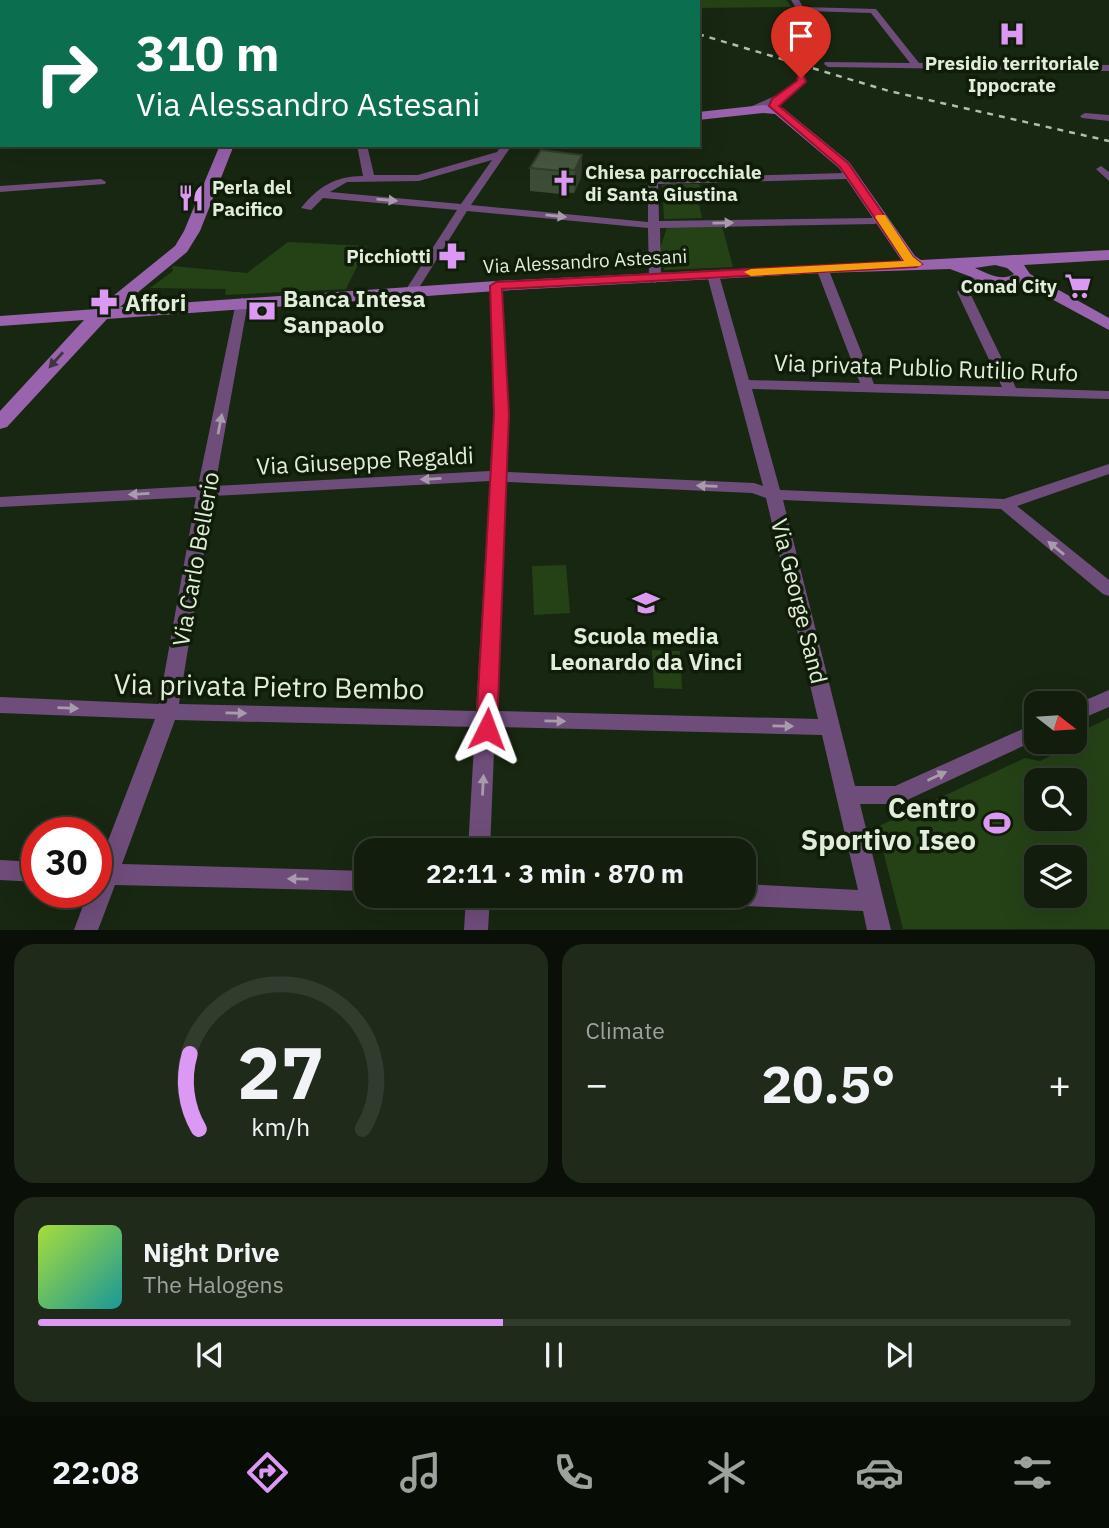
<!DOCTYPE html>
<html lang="en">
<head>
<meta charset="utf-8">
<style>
	:root { --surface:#121d0d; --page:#1f2a1b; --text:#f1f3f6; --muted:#9ca29d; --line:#313b2e; --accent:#dc99f4 }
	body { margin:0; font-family:"IBM Plex Sans",sans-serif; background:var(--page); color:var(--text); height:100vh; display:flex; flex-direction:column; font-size:26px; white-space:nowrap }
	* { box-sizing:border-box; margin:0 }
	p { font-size:23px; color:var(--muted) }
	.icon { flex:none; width:38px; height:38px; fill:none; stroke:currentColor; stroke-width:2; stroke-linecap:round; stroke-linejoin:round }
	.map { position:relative; height:930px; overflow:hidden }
	.sheet { display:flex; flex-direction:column; gap:14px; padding:14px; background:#0a1007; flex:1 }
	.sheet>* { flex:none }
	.guide { position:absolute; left:0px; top:0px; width:700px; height:147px; box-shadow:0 7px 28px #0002,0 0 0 2px var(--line); background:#0b6e4f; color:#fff; overflow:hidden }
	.needle { width:46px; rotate:107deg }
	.buttons { position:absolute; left:1024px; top:691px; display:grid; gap:14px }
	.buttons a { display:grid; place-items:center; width:63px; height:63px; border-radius:14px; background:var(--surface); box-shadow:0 7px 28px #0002,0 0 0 2px var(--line); font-size:35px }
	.speed { position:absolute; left:21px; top:817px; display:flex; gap:14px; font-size:35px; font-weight:700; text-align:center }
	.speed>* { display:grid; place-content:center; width:91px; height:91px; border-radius:50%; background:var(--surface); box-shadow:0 7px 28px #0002,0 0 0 2px var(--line); line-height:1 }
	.speed .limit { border:10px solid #d22; background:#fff; color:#111 }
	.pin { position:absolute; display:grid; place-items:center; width:60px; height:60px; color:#fff; margin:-72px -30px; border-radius:50% 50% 50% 0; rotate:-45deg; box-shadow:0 0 7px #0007 }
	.pin .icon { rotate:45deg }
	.me { position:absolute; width:77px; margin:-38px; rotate:3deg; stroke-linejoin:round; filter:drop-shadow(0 0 5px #0008) }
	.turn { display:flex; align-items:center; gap:24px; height:147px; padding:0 21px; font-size:32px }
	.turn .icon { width:91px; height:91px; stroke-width:2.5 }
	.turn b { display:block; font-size:49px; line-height:60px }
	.big { font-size:52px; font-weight:800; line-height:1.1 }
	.sheet .card { flex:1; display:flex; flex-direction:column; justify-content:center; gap:10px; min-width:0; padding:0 24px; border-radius:21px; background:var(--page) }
	.sheet .dial { align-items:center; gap:0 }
	.dial svg { height:182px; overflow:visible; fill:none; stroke:var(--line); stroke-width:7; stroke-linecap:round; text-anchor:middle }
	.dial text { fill:var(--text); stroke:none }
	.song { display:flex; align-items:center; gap:21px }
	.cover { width:84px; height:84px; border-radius:10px; background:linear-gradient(135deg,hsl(80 70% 55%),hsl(180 70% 35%)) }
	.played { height:7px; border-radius:4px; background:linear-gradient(90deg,var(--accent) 45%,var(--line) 45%) }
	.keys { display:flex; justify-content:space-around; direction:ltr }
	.heat { display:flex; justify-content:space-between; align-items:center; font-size:38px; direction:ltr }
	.sheet .tiles { flex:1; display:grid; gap:14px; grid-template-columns:1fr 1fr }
	.card:last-child { grid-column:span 2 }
	.trip { position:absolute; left:354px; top:838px; width:402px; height:70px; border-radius:21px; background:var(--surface); box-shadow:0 7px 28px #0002,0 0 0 2px var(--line); font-weight:800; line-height:70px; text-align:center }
	.tabs { display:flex; height:112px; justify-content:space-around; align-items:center; background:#070c05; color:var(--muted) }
	.tabs .icon { width:49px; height:49px }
	.tabs .selected { color:var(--accent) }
	.tabs b { font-size:32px; color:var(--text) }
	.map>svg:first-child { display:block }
	.green { fill:#254217; fill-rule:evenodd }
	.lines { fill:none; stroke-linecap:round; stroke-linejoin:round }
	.street { fill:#6f4d7b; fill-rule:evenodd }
	.secondary { fill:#9a63ae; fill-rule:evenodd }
	.rail { stroke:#b2bdac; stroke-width:2.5; stroke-dasharray:6 6; stroke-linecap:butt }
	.wall { fill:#3d4c37 }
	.shaded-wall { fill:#323e2d }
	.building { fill:#475840; stroke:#323e2d; stroke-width:2 }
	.oneway { fill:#a89cac }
	.oneway2 { fill:#403642 }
	.route { fill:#e11d48; stroke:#92132f; stroke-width:2 }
	.slow { fill:#f59e0b }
	.labels { text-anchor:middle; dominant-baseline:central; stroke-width:7; stroke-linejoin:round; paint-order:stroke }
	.far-poi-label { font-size:19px; font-weight:bold; fill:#e2ecdd; stroke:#0f1d08; text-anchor:start }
	.far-street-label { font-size:19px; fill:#e2ecdd; stroke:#0f1d08 }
	.poi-label { font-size:23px; font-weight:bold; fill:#e2ecdd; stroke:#0f1d08; text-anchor:start }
	.street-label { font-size:23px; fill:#e2ecdd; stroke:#0f1d08 }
	.near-street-label { font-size:28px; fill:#e2ecdd; stroke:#0f1d08 }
	.near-poi-label { font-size:28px; font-weight:bold; fill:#e2ecdd; stroke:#0f1d08; text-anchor:end }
</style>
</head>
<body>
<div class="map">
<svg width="1109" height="930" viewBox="0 0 1109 930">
	<rect width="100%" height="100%" fill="#182711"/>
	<path class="green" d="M609,0h177l6,7 -94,1v-6z
		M667,184h32l4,10 -6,1 5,23 -38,1 -2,-34z
		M722,226l11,41 -69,3 -4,-21 7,-22z
		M288,242l79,4 -21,43 -121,6 1,-6 -76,-1 23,-17 -1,-5 75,7z
		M566,565l4,48 -36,2 -2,-49z
		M652,650l28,1 2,38 -28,-1z
		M1109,718v211h-206l-26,-102 148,-69 15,3 29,-14v-5h5l1,-8zM1036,780h38v39h-38zM1036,858h38v38h-38z"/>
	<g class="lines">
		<path class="street" d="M301,0h8l-9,2z
			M791,0h8l4,7 73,2 43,54 190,2v6l-281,-4 -4,-3 1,-2 85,1 -39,-50 -65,-2 14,23 -1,27 -7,2v-29z
			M797,74h6l3,8c-11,10 -54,37 -67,30l38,-17 20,-14z
			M1085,113l24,2v6l-27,-3 -2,-2z
			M0,136h2v6h-2z
			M357,145h10l7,30h44l79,-23 5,-7h10l-41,60 177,17v-41l5,-3 193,-5 14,5 -5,3 -9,-2 -188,5 1,37 213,-3 8,-5 6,3 -11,8 -215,4 1,51 -6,4 -6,-4 -1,-51 -181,-17 -50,80 -6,4 -6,-4 52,-81 -134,-12 -12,12 -10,-2c17,-21 34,-32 62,-32zM492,160l-31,44 -131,-12 17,-10 72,-1z
			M1101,166l8,6v9l-13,-12z
			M101,179l5,3 -1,2 -105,8v-6z
			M822,264l6,4 46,116 128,3 -45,-95 13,-14 12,-4 6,4 -18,15 46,95 93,3v8l-357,-10 28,101 224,9 105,-35v10l-92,32 92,74v16l-6,-2 -102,-85 -218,-9 72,286h40l141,-63v17l-131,61 -8,3h-37l31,126h-24l-4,-19 -119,-5 -8,-3 -3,-7h11v-12l114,6 -36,-155 -327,-8 -5,123h-22l7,-123 -300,-7 -53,144 244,7v20l-251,-6 -17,45h-24l14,-38h8v-27l3,-1 56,-145 -155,-6v-16l159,7 37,-207 -196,10v-10l198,-11 38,-184 6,-4 6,4 -33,184 275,-15 4,-57 -4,-128 6,-4 6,4 6,128 -2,58 248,11 9,3 -56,-211 6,-4 6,4 30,105 111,3 -44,-115zM490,481l-14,230 -297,-7 34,-208zM506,482l246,11 14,5 52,221 -322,-8z
			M1109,690v17l-35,15v-17z
			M0,860l37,2v20l-37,-2z
			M466,896h24l-2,34h-24z"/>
		<path class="secondary" d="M2,0h20l-20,3z
			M32,0h10v2h-10z
			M78,0h15l-16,2z
			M763,105l20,3 66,54 66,94 6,4 188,-10v10l-85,5 6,9 79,44v12l-87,-47 -24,4 -48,-18 -128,4 -326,18 -389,28 -100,108 -7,2v-18l84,-91 -84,6v-10l97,-7 78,-63 9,-15 36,-86h14l-34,86 -13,21 -67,55 376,-26 406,-20 -63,-93 -64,-54 -12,-1 -65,7v-8zM995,265l12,3 7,6c-13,8 -27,-1 -39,-6z"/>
		<path class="rail" d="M602,0l6,2
			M698,34l191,57 220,50"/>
	</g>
	<path class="wall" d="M582,155l-1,23 -7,15 -12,-1 -1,2 -31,-3v-23z"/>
	<path class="shaded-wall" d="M582,155l-1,23 -7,15 1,-23z
		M562,169v23l-1,2v-23z"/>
	<path class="building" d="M541,150l41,5 -7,15 -13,-1 -1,2 -31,-3z"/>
	<defs><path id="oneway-solid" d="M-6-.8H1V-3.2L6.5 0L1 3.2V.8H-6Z" transform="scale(1.75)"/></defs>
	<g class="oneway">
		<use href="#oneway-solid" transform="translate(387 200) rotate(5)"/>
		<use href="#oneway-solid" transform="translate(556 216) rotate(6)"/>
		<use href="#oneway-solid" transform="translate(723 223) rotate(-1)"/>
		<use href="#oneway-solid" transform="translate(220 424) rotate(-79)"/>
		<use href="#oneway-solid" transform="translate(431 479) rotate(177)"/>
		<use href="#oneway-solid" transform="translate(707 486) rotate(-178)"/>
		<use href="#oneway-solid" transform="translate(139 494) rotate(177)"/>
		<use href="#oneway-solid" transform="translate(1056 548) rotate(-141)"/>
		<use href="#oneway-solid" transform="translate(68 708) rotate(2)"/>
		<use href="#oneway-solid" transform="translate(236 713) rotate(1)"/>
		<use href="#oneway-solid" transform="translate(555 721) rotate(1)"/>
		<use href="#oneway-solid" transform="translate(783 726) rotate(1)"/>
		<use href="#oneway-solid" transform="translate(937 776) rotate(-25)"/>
		<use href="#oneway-solid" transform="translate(483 785) rotate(-87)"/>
		<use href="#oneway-solid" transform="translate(298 879) rotate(-179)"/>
	</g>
	<use class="oneway2" href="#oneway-solid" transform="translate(56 360) rotate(132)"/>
	<path class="route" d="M798,76h6l2,6 -27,24 69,57 65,94 9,7 -6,3 -414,22 7,125 -12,315 -3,6 -7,3 -8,-3 -3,-6 18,-315 -4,-128 6,-4 408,-21 -64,-94 -71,-61 3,-7 25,-18z"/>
	<path class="slow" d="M877,215h8l28,42 9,7 -2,2 -169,10 -7,-4 7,-3 153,-8 -29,-44z"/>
	<defs>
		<g id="hospital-bare" transform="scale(2.1)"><path d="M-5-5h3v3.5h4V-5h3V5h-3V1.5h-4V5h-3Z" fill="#dc99f4" stroke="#0f1d08" stroke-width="2.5" paint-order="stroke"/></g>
		<g id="church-bare" transform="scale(2.1)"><path d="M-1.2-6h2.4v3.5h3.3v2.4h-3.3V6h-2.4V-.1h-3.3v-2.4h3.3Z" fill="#dc99f4" stroke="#0f1d08" stroke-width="2.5" paint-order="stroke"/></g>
		<g id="restaurant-bare" transform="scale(2.1)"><path d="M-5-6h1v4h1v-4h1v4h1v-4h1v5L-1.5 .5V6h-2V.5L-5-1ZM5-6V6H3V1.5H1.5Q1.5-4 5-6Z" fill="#dc99f4" stroke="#0f1d08" stroke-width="2.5" paint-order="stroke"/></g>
		<g id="pharmacy-bare" transform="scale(2.1)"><path d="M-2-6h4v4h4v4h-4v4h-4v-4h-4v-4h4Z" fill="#dc99f4" stroke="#0f1d08" stroke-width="2.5" paint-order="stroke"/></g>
		<g id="supermarket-bare" transform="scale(2.1)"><path d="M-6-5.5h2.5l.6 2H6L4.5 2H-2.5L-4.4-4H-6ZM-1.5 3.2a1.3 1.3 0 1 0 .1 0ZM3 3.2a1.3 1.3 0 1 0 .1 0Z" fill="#dc99f4" stroke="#0f1d08" stroke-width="2.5" paint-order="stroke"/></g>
		<g id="bank-bare" transform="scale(2.1)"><path d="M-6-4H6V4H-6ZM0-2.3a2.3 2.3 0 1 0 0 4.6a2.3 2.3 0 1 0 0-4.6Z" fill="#dc99f4" stroke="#0f1d08" stroke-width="2.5" paint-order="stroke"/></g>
		<g id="school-bare" transform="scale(2.1)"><path d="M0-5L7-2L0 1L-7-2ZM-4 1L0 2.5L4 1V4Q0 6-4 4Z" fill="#dc99f4" stroke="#0f1d08" stroke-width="2.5" paint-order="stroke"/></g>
		<g id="stadium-bare" transform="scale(2.1)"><path d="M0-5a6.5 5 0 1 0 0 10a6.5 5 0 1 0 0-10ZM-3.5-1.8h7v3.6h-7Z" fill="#dc99f4" stroke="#0f1d08" stroke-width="2.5" paint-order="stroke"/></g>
	</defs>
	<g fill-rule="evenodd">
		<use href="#hospital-bare" x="1012" y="34"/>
		<use href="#church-bare" x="564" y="183"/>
		<use href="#restaurant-bare" x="191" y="198"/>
		<use href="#pharmacy-bare" x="452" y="256"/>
		<use href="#supermarket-bare" x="1078" y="286"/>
		<use href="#pharmacy-bare" x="104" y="302"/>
		<use href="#bank-bare" x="262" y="311"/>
		<use href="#school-bare" x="646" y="603"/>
		<use href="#stadium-bare" x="997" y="823"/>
	</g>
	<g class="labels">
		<g class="far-poi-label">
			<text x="1012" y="63" text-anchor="middle">Presidio territoriale<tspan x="1012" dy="22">Ippocrate</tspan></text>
			<text x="585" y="172">Chiesa parrocchiale<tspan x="585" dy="22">di Santa Giustina</tspan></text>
			<text x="212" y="187">Perla del<tspan x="212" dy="22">Pacifico</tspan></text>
			<text x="431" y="256" text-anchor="end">Picchiotti</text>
			<text x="1057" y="286" text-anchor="end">Conad City</text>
		</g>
		<g class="far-street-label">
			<text transform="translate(585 261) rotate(-3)">Via Alessandro Astesani</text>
		</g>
		<g class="poi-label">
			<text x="283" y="298">Banca Intesa<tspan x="283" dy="26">Sanpaolo</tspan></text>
			<text x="125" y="302">Affori</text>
			<text x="646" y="635" text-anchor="middle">Scuola media<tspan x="646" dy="26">Leonardo da Vinci</tspan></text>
		</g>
		<g class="street-label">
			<text transform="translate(926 367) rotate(2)">Via privata Publio Rutilio Rufo</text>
			<text transform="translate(365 460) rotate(-3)">Via Giuseppe Regaldi</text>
			<text transform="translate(195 559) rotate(-80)">Via Carlo Bellerio</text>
			<text transform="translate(800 601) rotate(76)">Via George Sand</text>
		</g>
		<g class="near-street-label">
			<text transform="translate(269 686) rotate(1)">Via privata Pietro Bembo</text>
		</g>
		<g class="near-poi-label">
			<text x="976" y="807">Centro<tspan x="976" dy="32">Sportivo Iseo</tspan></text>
		</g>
	</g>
</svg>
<div class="buttons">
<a><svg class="needle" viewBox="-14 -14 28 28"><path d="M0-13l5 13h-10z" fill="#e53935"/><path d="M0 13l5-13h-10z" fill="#9ca29d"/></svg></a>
<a><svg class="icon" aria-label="search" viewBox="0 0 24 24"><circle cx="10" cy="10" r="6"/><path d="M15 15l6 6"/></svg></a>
<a><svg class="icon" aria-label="layers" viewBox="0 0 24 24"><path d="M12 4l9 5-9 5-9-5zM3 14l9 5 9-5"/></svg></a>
</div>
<div class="speed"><div class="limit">30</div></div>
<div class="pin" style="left:801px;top:78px;background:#d93025"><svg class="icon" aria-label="arrive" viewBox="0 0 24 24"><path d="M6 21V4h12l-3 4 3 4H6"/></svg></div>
<svg class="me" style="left:487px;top:729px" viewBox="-20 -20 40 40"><path d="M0-17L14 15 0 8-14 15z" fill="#e11d48" stroke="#fff" stroke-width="4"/></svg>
<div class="trip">22:11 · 3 min · 870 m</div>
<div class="guide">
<div class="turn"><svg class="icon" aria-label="right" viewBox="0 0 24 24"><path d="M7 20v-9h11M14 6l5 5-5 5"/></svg><div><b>310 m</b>Via Alessandro Astesani</div></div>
</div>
</div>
<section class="sheet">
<div class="tiles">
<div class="card dial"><svg viewBox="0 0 100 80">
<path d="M14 69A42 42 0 1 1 86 69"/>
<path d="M14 69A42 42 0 0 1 10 36" stroke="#dc99f4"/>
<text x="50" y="56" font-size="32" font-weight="700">27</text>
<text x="50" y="72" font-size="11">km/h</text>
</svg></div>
<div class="card"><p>Climate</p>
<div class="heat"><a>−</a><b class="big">20.5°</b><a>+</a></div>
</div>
<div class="card">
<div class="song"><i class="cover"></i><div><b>Night Drive</b><p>The Halogens</p></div></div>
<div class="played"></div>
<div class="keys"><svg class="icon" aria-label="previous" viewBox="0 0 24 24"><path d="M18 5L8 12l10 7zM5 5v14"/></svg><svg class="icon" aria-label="pause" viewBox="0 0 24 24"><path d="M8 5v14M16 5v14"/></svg><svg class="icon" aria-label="next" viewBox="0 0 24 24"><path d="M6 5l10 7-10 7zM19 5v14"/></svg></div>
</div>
</div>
</section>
<nav class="tabs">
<b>22:08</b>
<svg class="icon selected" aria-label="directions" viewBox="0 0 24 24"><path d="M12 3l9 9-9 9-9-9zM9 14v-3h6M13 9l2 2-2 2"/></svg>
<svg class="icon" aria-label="music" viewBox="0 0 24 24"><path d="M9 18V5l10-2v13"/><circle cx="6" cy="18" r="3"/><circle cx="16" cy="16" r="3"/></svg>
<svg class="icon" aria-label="phone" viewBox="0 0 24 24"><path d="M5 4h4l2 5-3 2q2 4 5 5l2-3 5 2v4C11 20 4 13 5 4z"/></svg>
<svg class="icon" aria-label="climate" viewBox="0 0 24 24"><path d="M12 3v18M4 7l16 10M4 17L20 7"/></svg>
<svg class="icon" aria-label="car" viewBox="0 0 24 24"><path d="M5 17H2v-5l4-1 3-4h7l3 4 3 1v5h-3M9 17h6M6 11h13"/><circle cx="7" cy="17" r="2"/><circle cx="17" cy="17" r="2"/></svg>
<svg class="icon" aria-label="filters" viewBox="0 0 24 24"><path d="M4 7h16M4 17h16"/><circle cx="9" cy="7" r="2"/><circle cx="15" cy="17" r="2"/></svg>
</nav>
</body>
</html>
